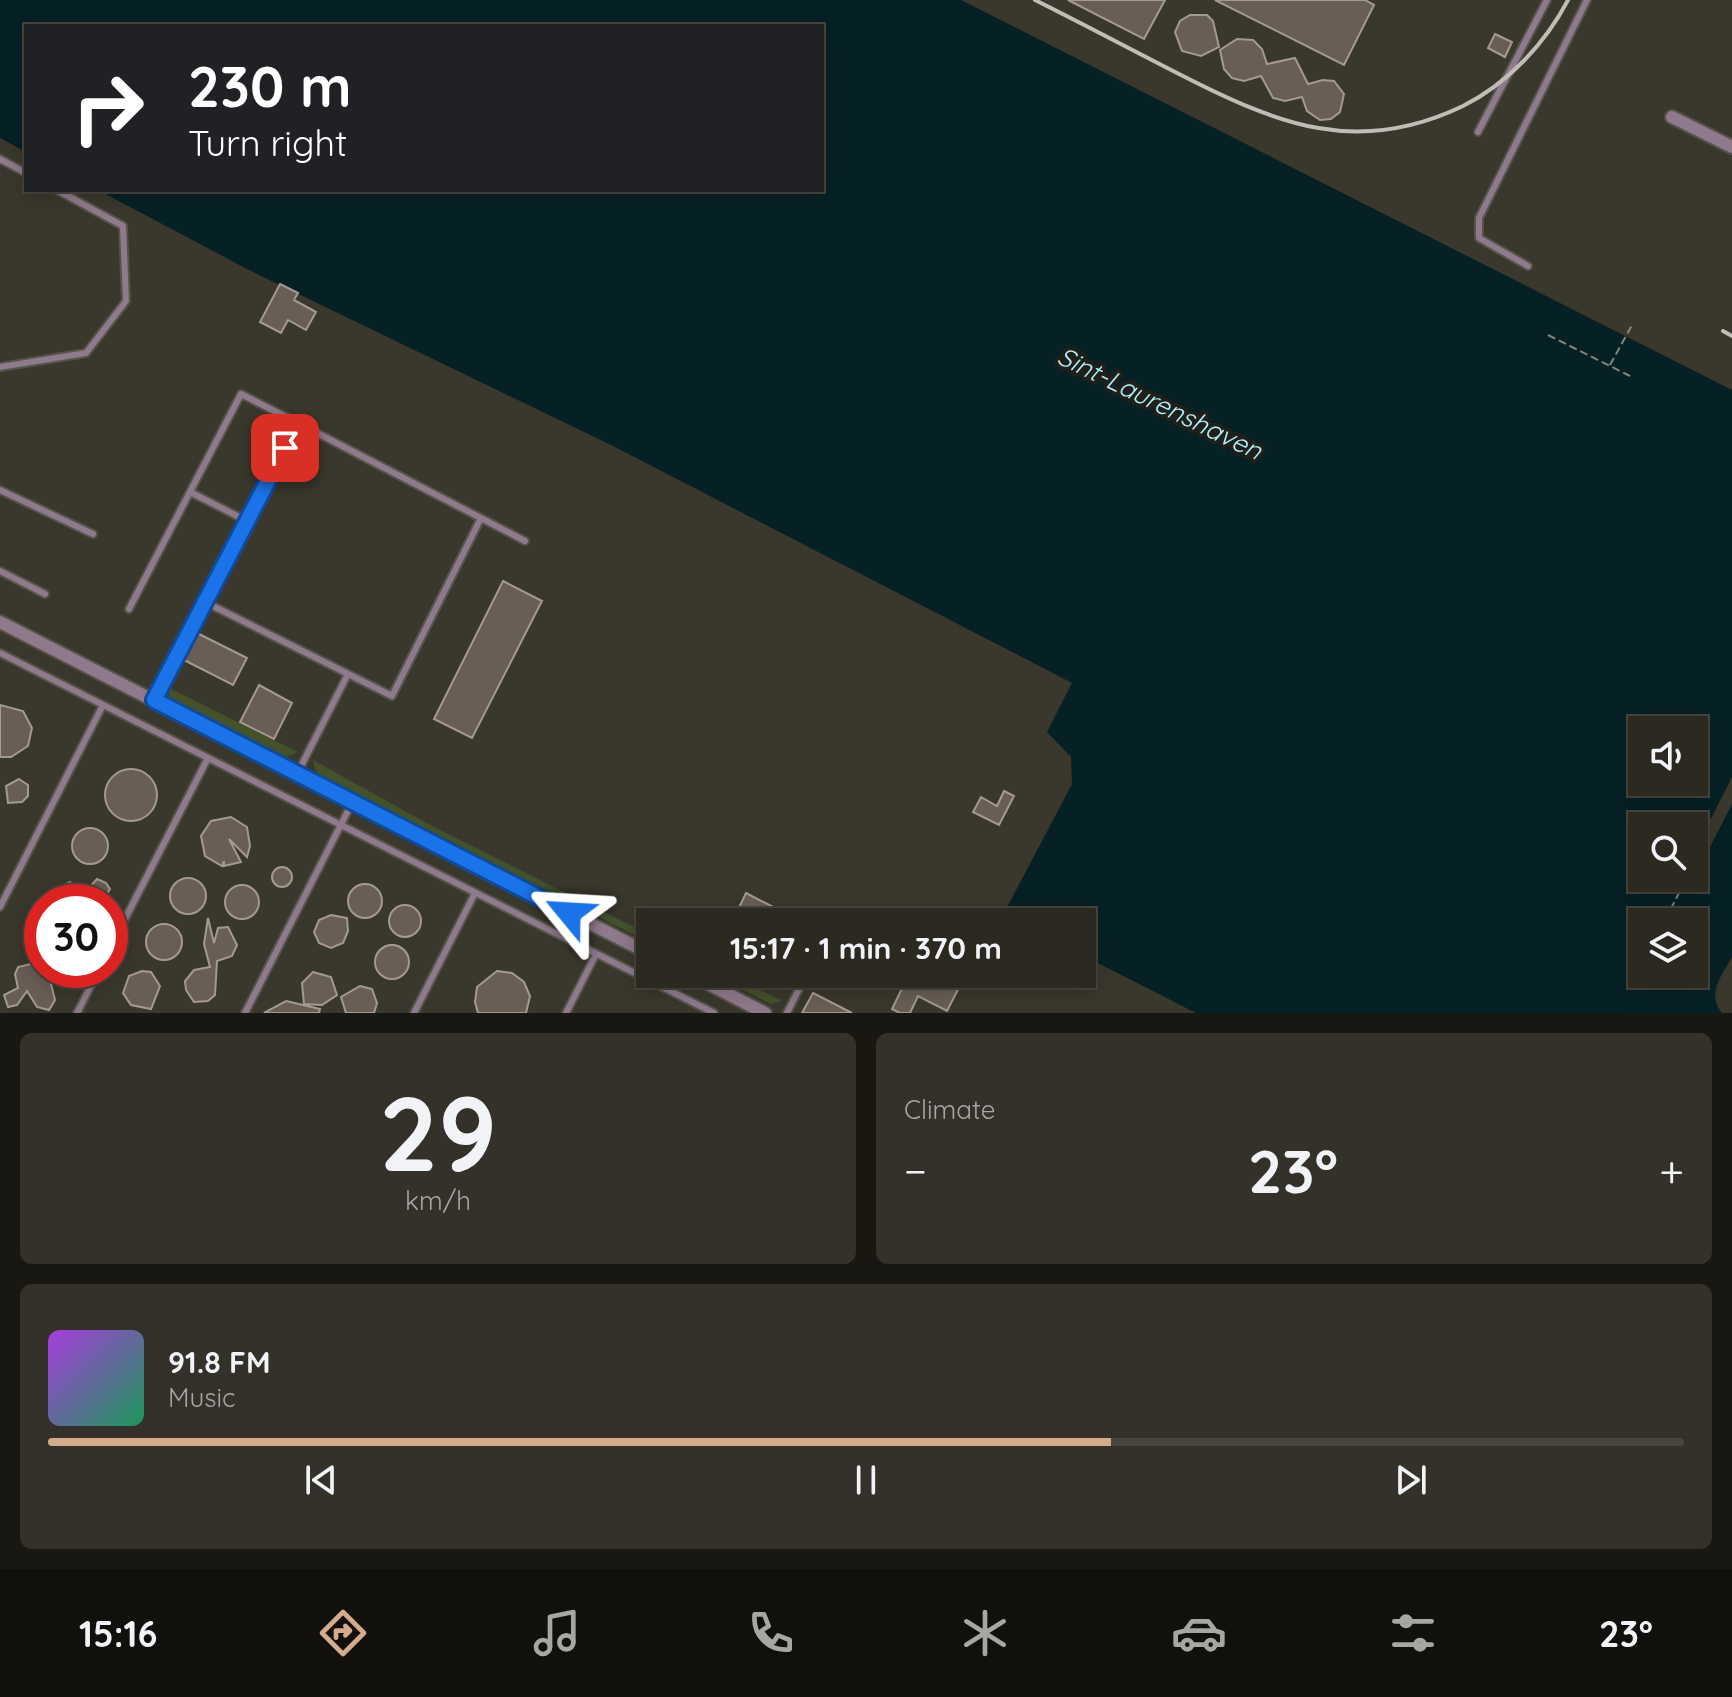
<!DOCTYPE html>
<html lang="en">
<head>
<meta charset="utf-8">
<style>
	:root { --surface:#2c2921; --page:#34312a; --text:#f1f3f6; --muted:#a6a6a5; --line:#48453f; --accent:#d6ab8b }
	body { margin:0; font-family:Quicksand,sans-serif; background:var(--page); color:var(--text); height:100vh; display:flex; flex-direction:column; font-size:30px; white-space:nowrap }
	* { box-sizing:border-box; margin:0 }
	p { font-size:26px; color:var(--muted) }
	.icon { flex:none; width:44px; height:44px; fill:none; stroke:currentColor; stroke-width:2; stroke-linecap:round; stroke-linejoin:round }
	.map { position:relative; height:1013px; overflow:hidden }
	.details { display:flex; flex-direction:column; gap:20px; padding:20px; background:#181712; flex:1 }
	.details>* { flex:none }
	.guide { position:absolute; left:24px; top:24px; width:800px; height:168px; border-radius:0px; box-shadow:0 4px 20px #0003,0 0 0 2px var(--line); background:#202124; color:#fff; overflow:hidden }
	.tools { position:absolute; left:1628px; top:716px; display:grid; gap:16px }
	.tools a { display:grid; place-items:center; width:80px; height:80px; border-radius:0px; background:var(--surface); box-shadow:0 4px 20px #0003,0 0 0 2px var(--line); font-size:40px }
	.speed { position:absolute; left:24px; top:884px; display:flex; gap:16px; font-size:40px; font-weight:700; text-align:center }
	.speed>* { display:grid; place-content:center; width:104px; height:104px; border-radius:50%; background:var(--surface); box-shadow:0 4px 20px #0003,0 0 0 2px var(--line); line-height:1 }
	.speed .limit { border:12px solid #d22; background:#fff; color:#111 }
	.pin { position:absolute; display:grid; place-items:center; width:68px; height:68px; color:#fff; margin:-34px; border-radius:16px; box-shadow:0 4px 12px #0006 }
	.me { position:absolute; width:88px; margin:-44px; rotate:297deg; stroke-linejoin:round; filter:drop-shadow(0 0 6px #0008) }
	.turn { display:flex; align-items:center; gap:28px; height:168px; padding:0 32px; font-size:36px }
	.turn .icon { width:104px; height:104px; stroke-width:2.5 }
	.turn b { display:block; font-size:56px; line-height:68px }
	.big { font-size:60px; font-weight:800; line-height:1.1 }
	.details .card { flex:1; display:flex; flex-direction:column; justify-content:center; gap:12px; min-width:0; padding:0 28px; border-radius:12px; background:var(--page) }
	.details .dial { align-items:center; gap:0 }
	.dial b { font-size:104px; line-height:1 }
	.song { display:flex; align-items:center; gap:24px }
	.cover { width:96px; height:96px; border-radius:12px; background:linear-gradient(135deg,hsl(280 70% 55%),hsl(150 70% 35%)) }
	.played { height:8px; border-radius:4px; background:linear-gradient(90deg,var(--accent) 65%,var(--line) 65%) }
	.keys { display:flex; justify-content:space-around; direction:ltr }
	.heat { display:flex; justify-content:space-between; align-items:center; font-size:44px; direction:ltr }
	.details .tiles { flex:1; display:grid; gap:20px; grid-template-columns:1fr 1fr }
	.card:last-child { grid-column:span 2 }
	.trip { position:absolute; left:636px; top:908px; width:460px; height:80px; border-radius:0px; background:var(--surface); box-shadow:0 4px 20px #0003,0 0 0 2px var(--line); font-weight:800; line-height:80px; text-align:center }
	.tab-bar { display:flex; height:128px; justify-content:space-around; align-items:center; background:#12100d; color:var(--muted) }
	.tab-bar .icon { width:56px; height:56px }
	.tab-bar .selected { color:var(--accent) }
	.tab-bar b { font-size:36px; color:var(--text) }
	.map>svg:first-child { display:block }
	.green { fill:#44522a }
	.water { fill:#062126; fill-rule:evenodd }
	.pier { fill:#3a372c }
	.building { fill:#685e54; stroke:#a49a8f; stroke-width:2 }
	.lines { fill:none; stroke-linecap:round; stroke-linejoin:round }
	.lane-casing { stroke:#565349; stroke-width:10 }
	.street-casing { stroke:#565349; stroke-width:16 }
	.path { stroke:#85837a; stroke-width:2; stroke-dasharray:8 4; stroke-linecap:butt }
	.lane { stroke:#8f798c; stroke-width:6 }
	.street { stroke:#8f798c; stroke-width:12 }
	.rail { stroke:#bfbdb5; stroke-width:4 }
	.route-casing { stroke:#114b97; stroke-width:20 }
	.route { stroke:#1a73e8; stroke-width:14 }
	.labels { text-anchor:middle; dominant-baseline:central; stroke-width:8; stroke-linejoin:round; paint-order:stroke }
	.water-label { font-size:26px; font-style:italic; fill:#aef0fe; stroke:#201f19 }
</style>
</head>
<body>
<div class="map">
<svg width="1732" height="1013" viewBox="0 0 1732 1013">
	<rect width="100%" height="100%" fill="#3a372c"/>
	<path class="green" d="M169,688l129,64 -13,6 -116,-59z
		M313,760l117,65 220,110v8l-334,-170z
		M711,974h17l54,27 -11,3z"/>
	<path class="water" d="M0,0h961l771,390v567c-10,18 -26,37 -10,56h-526l-114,-58v-33h-66l-13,-7 69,-131 -1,-27 -24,-25 25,-49 -459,-237 -366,-177 -149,-79h724v-164h-796v126l-26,-14zM1642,730h52v52h-52zM1642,826h52v52h-52zM1642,922h52v52h-52z"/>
	<path class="pier" d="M1732,777v27l-46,90 -10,-5 5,-11h13v-26z"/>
	<path class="building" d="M1068,0h97l-21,39z
		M1215,0h150l9,5 -30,60z
		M1190,15h17l6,6 6,26 -18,9 -19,-5 -7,-19 5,-11z
		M1495,34l17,8 -7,15 -17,-9z
		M1237,39l16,1 9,9 5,15 28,-6 13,26 15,-4 11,1 10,13 -4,18 -9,7 -11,1 -13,-9 -5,-14 -17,4 -12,-3 -12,-22 -17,5 -12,-3 -8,-9 -4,-19z
		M280,284l18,9 -4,7 22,12 -10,18 -18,-10 -7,13 -21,-11z
		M269,431l14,8 -16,30 -14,-7z
		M503,581l39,20 -70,137 -38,-19z
		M197,633l50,25 -14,27 -51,-26z
		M259,685l33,18 -18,36 -34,-17z
		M0,705l23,6 9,17 -4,18 -17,11h-11z
		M105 795a26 26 0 1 1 52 0a26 26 0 1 1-52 0Z
		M19,779l9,6v11l-6,6 -14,1 -2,-17z
		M1004,791l10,5 -15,29 -26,-13 8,-15 16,9z
		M231,817l16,10 3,19 -3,11 -18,-18 12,23 -17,4v-5l-2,5 -17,-10 -4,-20 10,-15z
		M72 846a18 18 0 1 1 36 0a18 18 0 1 1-36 0Z
		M272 877a10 10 0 1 1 20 0a10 10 0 1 1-20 0Z
		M170 896a18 18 0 1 1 36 0a18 18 0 1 1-36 0Z
		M97,879l9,4 4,6 -7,11 -19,-7z
		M70,882l14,9 -10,11h-10l-5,-13z
		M348 901a17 17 0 1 1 34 0a17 17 0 1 1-34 0Z
		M225 902a17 17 0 1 1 34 0a17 17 0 1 1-34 0Z
		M746,893l35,18 -5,11h-44z
		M389 921a16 16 0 1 1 32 0a16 16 0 1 1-32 0Z
		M331,915l16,3 1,13 -5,12 -12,5 -12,-5 -5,-11 5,-12z
		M208,918l6,25 4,-15 10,-1 9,18 -5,11 -15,5 -2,34 -7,6 -14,1 -8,-12 -1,-9 9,-11 16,-3 -6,-23z
		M146 942a18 18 0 1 1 36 0a18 18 0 1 1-36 0Z
		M42,933v37h29l-7,10 -13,4 4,16 -6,10 -12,-3 -10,-16 -10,14 -9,2 -4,-12 14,-7 -3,-14 3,-7 17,-4 -5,-19z
		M375 962a17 17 0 1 1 34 0a17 17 0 1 1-34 0Z
		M142,971l9,1 9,14 -9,23 -20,-4 -8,-12 6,-17z
		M497,971l15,2 12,9 6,14 -4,17h-48l-3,-11 2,-15z
		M313,972l18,5 6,18 -15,10 -18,-1 -2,-21z
		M909,974h12l19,10 5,-10h21l-19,37 -29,-15 -8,17h-10l-8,-4z
		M360,986l12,3 5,14 -3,10h-28l-5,-16z
		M813,993l39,20h-50z
		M286,1001l34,8 -1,4h-55z"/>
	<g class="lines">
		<g class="lane-casing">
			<path id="lane" d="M1478,132l69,-132
				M0,159l26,14
				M1528,266l-49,-28v-20l108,-218
				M0,367l86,-14 40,-52 -3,-75 -66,-36
				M0,490l93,44
				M190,492l57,29
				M0,571l45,23
				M205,602l187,94 89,-178
				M129,609l112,-215 57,29
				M0,653l714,360
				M154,700l144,-277 227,118
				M297,774l51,-100
				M0,907l103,-202
				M110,948l98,-190
				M77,1013l22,-43
				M245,1013l107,-210
				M414,1013l61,-120
				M566,1013l30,-59
				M787,1013l15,-30"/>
		</g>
		<g class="street-casing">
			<path id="street" d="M1672,117l60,30
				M0,622l650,332
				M689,974l76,39"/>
		</g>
		<path class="path" d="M1548,335l82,41
			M1610,365l22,-40
			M1665,920l15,-29"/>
		<use href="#lane" class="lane"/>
		<use href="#street" class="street"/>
		<path class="rail" d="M1035,0c48,24 97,50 146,75 96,49 176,82 282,31 44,-22 82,-62 105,-106
			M1723,331l9,5"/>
	</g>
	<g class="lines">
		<g class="route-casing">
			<path id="route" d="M285,448l-131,252 415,213"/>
		</g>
		<use href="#route" class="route"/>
	</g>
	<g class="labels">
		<g class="water-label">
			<text transform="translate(1160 403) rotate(26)">Sint-Laurenshaven</text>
		</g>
	</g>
</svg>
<div class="tools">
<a><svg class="icon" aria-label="sound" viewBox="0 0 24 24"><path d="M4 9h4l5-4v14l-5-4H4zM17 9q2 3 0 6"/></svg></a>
<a><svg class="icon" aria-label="search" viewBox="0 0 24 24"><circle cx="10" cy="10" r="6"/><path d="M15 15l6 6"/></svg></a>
<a><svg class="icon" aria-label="layers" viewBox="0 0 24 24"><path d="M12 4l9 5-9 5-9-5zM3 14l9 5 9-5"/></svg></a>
</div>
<div class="speed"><div class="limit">30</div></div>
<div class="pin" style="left:285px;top:448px;background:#d93025"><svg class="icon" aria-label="arrive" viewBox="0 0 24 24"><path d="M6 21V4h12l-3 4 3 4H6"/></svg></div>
<svg class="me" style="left:569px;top:913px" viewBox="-20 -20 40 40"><path d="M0-17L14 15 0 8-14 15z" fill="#1a73e8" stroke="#fff" stroke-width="4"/></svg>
<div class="trip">15:17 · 1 min · 370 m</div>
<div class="guide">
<div class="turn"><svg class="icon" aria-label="right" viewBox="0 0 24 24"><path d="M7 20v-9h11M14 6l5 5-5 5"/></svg><div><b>230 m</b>Turn right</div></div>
</div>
</div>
<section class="details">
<div class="tiles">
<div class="card dial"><b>29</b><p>km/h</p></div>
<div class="card"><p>Climate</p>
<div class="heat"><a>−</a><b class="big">23°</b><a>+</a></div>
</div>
<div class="card">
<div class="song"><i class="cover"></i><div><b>91.8 FM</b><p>Music</p></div></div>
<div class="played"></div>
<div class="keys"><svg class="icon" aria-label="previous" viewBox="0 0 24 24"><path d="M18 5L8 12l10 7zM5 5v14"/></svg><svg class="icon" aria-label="pause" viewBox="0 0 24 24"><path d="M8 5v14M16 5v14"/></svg><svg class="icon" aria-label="next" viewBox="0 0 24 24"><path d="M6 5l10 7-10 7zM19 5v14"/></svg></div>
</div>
</div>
</section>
<nav class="tab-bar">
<b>15:16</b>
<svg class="icon selected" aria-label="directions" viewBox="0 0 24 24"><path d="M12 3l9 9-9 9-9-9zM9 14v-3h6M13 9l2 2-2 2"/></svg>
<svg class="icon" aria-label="music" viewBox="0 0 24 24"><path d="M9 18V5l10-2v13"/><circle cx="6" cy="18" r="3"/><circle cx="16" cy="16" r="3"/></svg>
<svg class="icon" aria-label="phone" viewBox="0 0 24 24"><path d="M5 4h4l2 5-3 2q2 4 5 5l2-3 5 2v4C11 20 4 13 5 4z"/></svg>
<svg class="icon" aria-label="climate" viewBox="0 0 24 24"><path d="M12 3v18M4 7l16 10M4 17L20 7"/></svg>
<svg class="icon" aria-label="car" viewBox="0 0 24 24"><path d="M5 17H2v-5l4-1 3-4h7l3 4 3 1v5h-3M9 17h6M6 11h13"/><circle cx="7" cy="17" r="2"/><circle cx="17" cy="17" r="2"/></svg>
<svg class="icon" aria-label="filters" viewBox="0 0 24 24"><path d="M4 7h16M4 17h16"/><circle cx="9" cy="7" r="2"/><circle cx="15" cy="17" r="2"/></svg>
<b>23°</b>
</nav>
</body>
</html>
